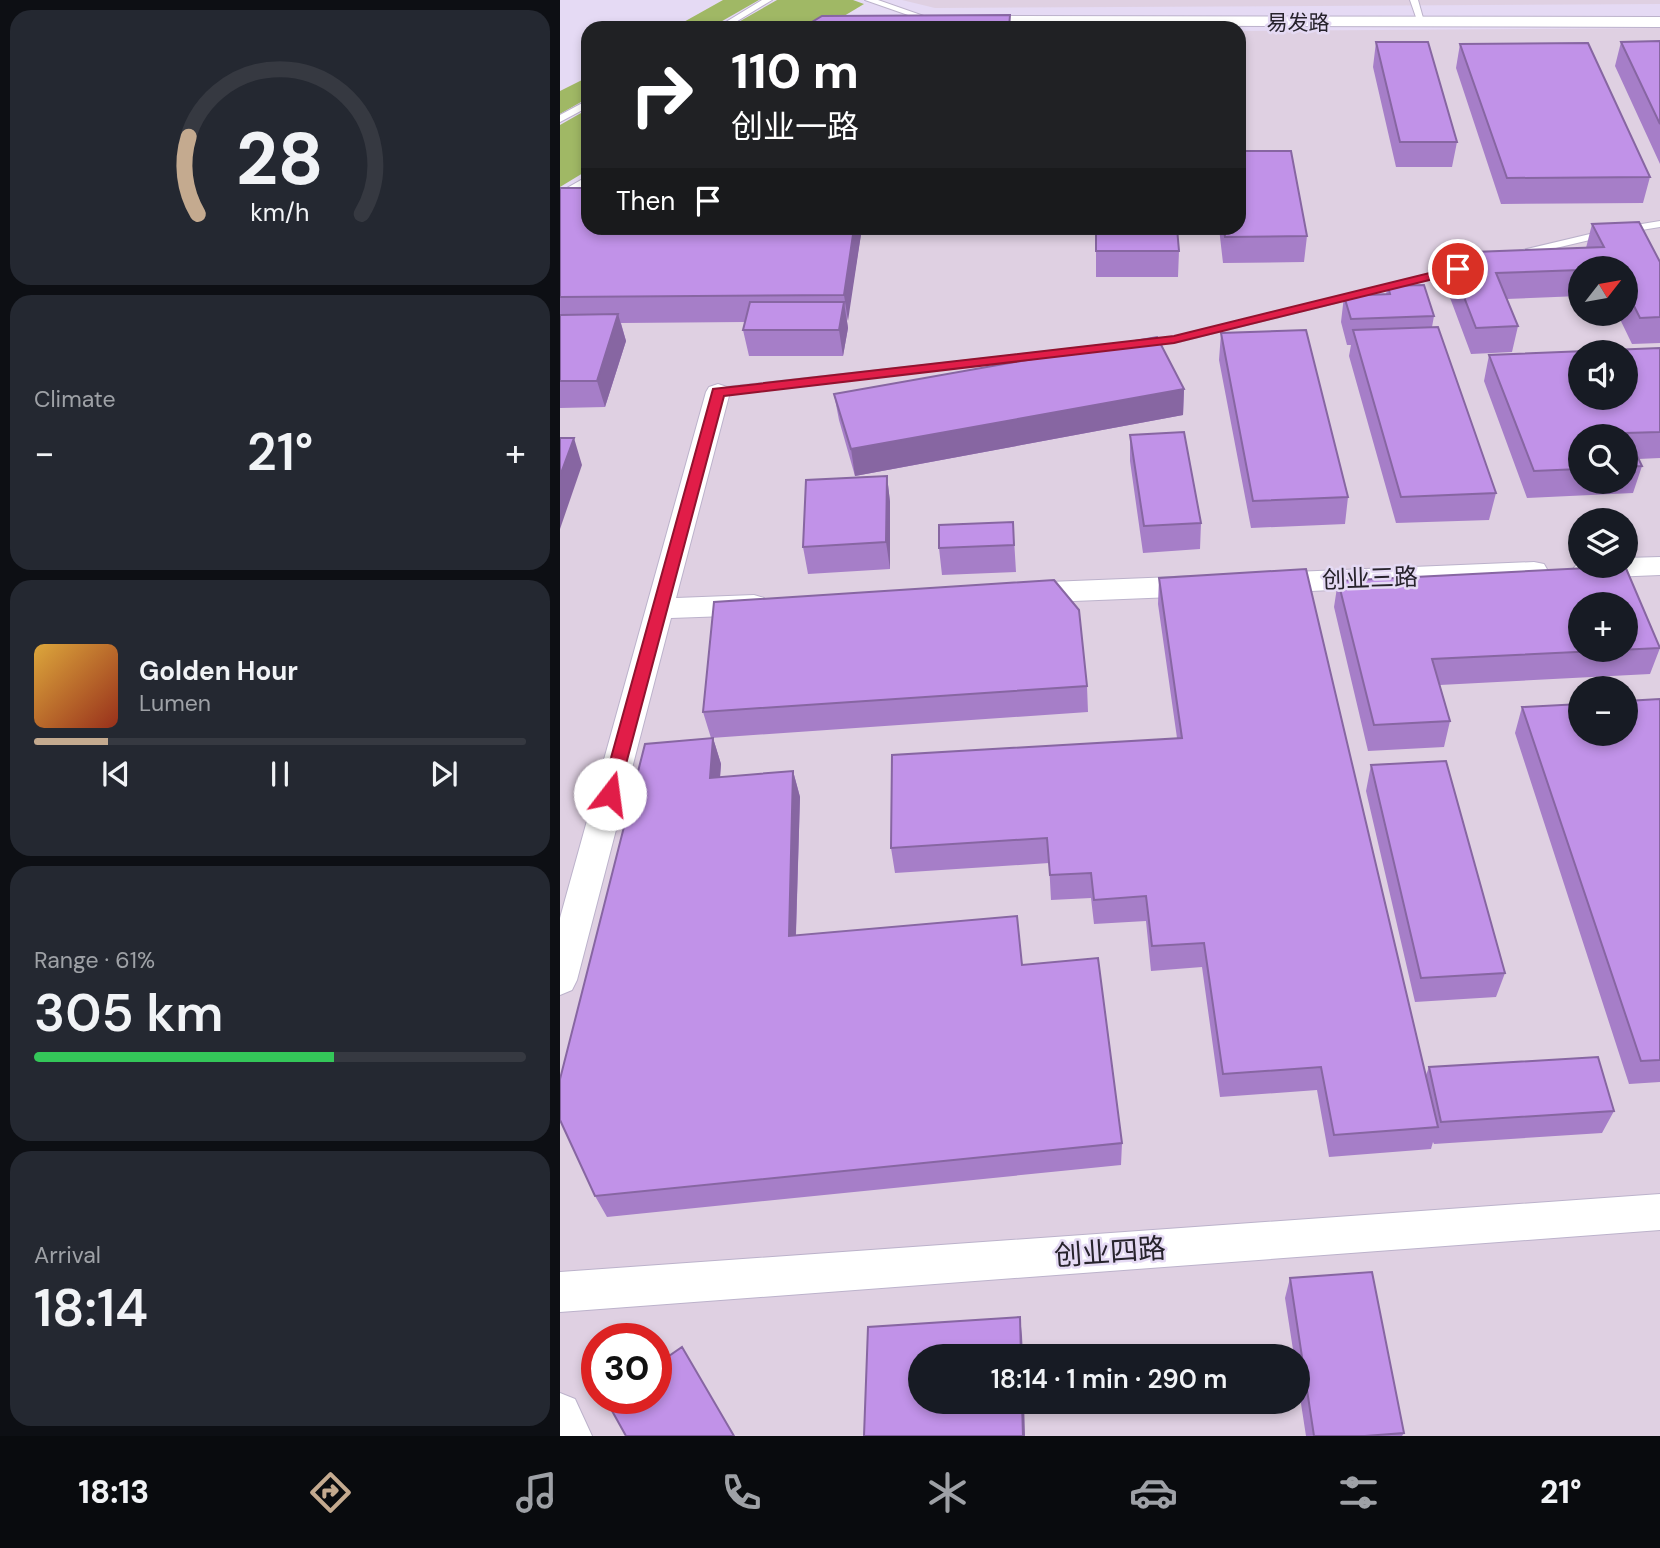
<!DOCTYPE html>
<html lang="en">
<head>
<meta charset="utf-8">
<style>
	:root { --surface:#171b24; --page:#242831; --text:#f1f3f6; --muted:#9ea1a6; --line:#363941; --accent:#c4aa8f }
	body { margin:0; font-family:"DM Sans","Noto Sans SC",sans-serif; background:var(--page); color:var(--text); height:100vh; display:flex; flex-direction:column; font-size:26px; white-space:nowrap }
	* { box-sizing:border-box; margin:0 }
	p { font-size:23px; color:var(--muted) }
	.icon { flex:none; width:38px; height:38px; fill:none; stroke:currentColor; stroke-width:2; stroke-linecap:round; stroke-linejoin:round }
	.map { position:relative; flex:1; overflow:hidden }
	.panel { display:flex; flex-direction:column; gap:10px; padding:10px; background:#0d0f14; width:560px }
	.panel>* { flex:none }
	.guide { position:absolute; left:21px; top:21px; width:665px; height:214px; border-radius:21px; box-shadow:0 4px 10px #0003; background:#202124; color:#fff; overflow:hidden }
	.needle { width:46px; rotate:59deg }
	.fabs { position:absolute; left:1008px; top:256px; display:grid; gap:14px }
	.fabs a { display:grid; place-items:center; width:70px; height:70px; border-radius:50%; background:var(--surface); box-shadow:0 4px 10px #0003; font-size:35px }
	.speed { position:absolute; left:21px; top:1323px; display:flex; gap:14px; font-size:35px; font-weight:700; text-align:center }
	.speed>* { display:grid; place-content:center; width:91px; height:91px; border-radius:50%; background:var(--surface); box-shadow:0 4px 10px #0003; line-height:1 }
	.speed .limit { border:10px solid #d22; background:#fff; color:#111 }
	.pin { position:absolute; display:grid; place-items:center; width:60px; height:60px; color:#fff; margin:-30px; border:4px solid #fff; border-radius:50%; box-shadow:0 2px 7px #0007 }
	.me { position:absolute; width:77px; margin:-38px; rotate:15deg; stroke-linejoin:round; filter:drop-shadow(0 0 5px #0008) }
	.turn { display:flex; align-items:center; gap:24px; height:147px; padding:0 35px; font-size:32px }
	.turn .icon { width:91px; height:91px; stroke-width:2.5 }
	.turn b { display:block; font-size:49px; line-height:60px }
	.then { display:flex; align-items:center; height:66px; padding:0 35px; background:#0003; gap:14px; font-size:26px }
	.big { font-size:52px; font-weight:600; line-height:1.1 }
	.panel .widget { flex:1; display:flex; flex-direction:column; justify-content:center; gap:10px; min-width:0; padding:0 24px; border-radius:21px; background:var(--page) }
	.panel .dial { align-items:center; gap:0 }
	.dial svg { height:182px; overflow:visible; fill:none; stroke:var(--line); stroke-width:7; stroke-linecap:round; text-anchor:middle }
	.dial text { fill:var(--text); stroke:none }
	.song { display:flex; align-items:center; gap:21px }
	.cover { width:84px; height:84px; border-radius:10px; background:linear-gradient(135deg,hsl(40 70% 55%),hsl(10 70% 35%)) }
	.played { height:7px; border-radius:4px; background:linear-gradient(90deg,var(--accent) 15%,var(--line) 15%) }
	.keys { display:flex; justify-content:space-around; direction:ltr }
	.heat { display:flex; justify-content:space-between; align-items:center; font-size:38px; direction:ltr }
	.charge { height:10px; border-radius:5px; background:linear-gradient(90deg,#34c759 61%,var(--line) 0) }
	.trip { position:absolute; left:348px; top:1344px; width:402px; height:70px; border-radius:35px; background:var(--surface); box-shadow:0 4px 10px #0003; font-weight:600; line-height:70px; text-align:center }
	.menu { display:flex; height:112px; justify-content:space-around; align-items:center; background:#090b0e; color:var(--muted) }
	.menu .icon { width:49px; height:49px }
	.menu .selected { color:var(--accent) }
	.menu b { font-size:32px; color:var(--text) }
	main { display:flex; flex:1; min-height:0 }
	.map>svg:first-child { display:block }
	.industrial { fill:#dfd0e2; fill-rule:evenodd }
	.green { fill:#a0b865 }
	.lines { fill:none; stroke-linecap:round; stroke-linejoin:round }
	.service-casing { stroke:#bcb2cb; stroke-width:2 }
	.minor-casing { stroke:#bcb2cb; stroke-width:2 }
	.service { fill:#fff; fill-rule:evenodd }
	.minor { fill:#fff; fill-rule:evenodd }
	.wall { fill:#a67ec8; fill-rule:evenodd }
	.shaded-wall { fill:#8766a2 }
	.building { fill:#c192e8; stroke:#8766a2; stroke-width:2; fill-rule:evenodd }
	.route { fill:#e11d48; stroke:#92132f; stroke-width:2 }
	.labels { text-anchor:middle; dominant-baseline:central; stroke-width:5; stroke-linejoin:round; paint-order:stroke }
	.far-street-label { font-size:21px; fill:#27232c; stroke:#e5daf4 }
	.street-label { font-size:24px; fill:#27232c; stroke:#e5daf4 }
	.near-street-label { font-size:28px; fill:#27232c; stroke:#e5daf4 }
</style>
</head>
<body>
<main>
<section class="panel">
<div class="widget dial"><svg viewBox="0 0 100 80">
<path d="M14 69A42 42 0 1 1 86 69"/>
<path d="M14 69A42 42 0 0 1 10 35" stroke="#c4aa8f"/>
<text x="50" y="56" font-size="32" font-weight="700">28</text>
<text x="50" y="72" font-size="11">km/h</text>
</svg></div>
<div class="widget"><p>Climate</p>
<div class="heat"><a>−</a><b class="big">21°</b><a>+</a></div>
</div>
<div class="widget">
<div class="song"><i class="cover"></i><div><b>Golden Hour</b><p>Lumen</p></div></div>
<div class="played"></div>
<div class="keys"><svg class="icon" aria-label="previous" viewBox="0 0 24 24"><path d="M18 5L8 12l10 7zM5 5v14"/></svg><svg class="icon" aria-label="pause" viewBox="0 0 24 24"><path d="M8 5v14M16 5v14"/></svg><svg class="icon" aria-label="next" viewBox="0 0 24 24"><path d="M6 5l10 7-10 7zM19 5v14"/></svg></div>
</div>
<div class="widget"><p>Range · 61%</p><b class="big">305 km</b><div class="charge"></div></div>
<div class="widget"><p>Arrival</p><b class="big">18:14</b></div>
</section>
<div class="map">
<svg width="1100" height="1436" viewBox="0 0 1100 1436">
	<rect width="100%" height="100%" fill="#e5daf4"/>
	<path class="industrial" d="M342,0h758v4l-725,4z
		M1100,28v1408h-1100v-1234l28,-17v43h651v-197zM1020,268h46v45h-46zM1020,352h46v45h-46zM1020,436h46v45h-46zM1020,520h46v45h-46zM1020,604h46v45h-46zM1020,688h46v45h-46zM37,1339h59v59h-59zM360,1356h378v46h-378z"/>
	<path class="green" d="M163,0h36l-49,28h-37z
		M217,0h76l11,4 -40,24h-96z
		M28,77v21l-28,16v-23z
		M28,109v61l-28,17v-62z"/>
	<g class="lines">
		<g class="service-casing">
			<path id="service" d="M202,0h10l-46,28h-10z
				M305,0h13l60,21 -7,2z
				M850,0h8l7,25 -7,-2z
				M28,100v7l-28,15v-7z
				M28,176v7l-28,16v-7z
				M1100,221v6l-49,8 -93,22 -5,-3 1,-2 97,-23z
				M901,266l4,1v4l-291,72 -31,3 -6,-3 6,-3 31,-3z
				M542,345l6,3 -2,2 -388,46 -6,-4 6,-4z"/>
		</g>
		<g class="minor-casing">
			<path id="minor" d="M411,16l689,1v10l-695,-2 -3,-4z
				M158,384l9,3 3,5 -54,206 78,-3 10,3 4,7 -4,7 -10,3 -83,3 -94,362 -5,10 -12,5v-77l146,-526 3,-5z
				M1100,557v18l-73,3 -10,-2 -4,-7 7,-8v4h46v-7z
				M974,562l10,2 4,7 -4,7 -10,2 -265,13 -10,-3 -4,-7 4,-7 10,-3z
				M638,576l10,3 4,7 -4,7 -10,3 -174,7 -10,-3 -4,-7 4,-7 10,-3z
				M1100,1194v36l-1100,82v-40z
				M0,1393l15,6 17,37h-32z"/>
		</g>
		<use href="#service" class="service"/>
		<use href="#minor" class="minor"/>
	</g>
	<path class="wall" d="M1100,41v123l-45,-98 6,-24z
		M816,42l81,100 -5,25h-56l-23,-100z
		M900,44l190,133 -7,26 -142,1 -45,-136z
		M0,188l28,40h274l-15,93 1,7 -5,28h-94l-6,-26 2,-8 -124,1 5,18 -21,66 -45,1z
		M1032,224l68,38v81l-28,1 -15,-31h9v-45h-46v28l-74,3 12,27 -6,26 -41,2 -28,-75 4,-26 139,-5z
		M536,228l83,23 -1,26h-82z
		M659,228h20l68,8 -3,26 -81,1z
		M828,286l46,30 -2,11 64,166 -7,27 -93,3 -47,-167 2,-11h-4l-6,-23 3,-26 42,-2z
		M661,333l127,164 -3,27 -94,4 -32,-168z
		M1100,348v110l-22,1 4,7 -9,27 -106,5 -43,-117 5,-26zM1020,436h46v45h-46z
		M624,389l-1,26 -328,61 -16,-56 -5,-26z
		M570,435l71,88 -1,26 -57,4 -13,-92z
		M327,476l3,26v67l-82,5 -5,-27z
		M453,522l3,50 -74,3 -3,-27z
		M599,578l267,497 3,-8 185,44 -12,22 -168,11 -1,-2 -2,7 -102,8 -12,-67 -97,7 -18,-130 -51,4 -5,-50 -52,3 -3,-26 -40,2 -2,-37 -154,10 -4,-25 286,-110 -19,-134z
		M778,581l322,67 -10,26 -210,11 10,36 -6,26 -76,4 -34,-144z
		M527,686l1,26 -377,26 -8,-26z
		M1100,699v383l-31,2 -114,-351 7,-26z
		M153,738l8,26 -1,13 73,-6 7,26 -4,138 226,30 100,178 -1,22 -514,52 -12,-21z
		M811,765l134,208 -9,24 -81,5 -49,-211z
		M730,1278l114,155 -2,3h-96l-8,-52v-28h-4l-9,-58z"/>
	<path class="shaded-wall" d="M294,228h8l-14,93 -4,-26z
		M284,302l4,26 -5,28 -4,-26z
		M58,314l8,27 -21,66 -8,-26z
		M624,389l-1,26 -328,61 -4,-27z
		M14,438l8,27 -22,64v-53z
		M327,476l3,26v67l-4,-27z
		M153,738l8,26 -3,40 -8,-26z
		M233,771l7,26 -5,163 -6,-24z
		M460,1317l2,19 1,20h-2z
		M462,1402h2l1,34h-2z"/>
	<path class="building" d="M450,15l-1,13h-207l20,-12z
		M1100,41v83l-39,-82z
		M816,42h52l29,100h-57z
		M1028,43l62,134 -143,1 -47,-134z
		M679,151h52l16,85 -82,1 -1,-9h15z
		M0,188h28v40h266l-10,67 -284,2z
		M1079,222l21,40v55l-20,1 -14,-28v-22h-46v2l-84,3 22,53 -42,2 -29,-75 157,-6 -12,-23z
		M536,228h81l2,23h-83z
		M864,285l10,31 -83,3 -7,-23 46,-2 -2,-8z
		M190,302h94l-5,28h-96z
		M58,314l-21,67h-37v-66z
		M878,327l58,166 -95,4 -48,-167z
		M746,330l42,167 -95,4 -32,-168z
		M597,337l27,52 -333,60 -17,-55z
		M1100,348v84l-34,1 16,33 -16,1v-31h-46v33l-46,2 -45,-116zM1020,352h46v45h-46z
		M624,432l17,91 -57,3 -14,-91z
		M0,438h14l-14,38z
		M327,476l-1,66 -83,5 3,-67z
		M453,522l1,23 -75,3v-23z
		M1065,566l35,82 -228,11 18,62 -76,4 -36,-144zM1020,604h46v45h-46z
		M746,569l132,558 -104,8 -13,-68 -98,7 -19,-131 -52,3 -6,-50 -52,4 -3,-27 -41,2 -3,-37 -156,10 1,-93 290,-17 -23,-160z
		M494,580l25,30 8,76 -384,26 11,-110z
		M1100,699v361l-19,1 -119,-354 58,-3v29h46v-32z
		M153,738l-3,40 83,-7 -4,165 228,-20 5,49 76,-7 24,185 -527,53 -35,-76v-41l85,-335z
		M886,761l59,212 -84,5 -50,-213z
		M1038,1057l16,54 -173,11 -12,-55z
		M812,1272l32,161 -39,3h-51l-24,-158z
		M460,1317l1,39h-101v46h102l1,34h-159l4,-109z
		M122,1347l52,89h-108l-20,-36 3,-2h47v-33z"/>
	<path class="route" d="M898,266l4,1v5l-288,71 -450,53 -106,398 -2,5h-12l-3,-5 112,-405 461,-53z"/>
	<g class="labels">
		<g class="far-street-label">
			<text x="738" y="23">易发路</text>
		</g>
		<g class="street-label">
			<text transform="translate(810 578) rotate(-2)">创业三路</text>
		</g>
		<g class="near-street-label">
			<text transform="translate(550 1252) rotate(-4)">创业四路</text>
		</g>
	</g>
</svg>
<div class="fabs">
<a><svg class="needle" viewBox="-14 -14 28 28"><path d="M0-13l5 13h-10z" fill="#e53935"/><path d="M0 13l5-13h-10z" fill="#9ea1a6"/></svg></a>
<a><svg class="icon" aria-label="sound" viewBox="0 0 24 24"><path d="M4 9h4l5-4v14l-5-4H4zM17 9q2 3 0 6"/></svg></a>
<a><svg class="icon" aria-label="search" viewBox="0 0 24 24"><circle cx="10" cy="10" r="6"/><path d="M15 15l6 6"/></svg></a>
<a><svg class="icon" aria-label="layers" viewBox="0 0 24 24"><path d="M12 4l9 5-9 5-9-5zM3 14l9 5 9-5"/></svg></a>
<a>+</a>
<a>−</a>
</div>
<div class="speed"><div class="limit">30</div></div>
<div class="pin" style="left:898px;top:269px;background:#d93025"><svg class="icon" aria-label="arrive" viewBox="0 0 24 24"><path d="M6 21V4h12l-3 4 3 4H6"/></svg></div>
<svg class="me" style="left:50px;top:794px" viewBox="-20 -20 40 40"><circle r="19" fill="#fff"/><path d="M0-13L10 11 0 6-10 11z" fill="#e11d48"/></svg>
<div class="trip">18:14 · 1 min · 290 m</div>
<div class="guide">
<div class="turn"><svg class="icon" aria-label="right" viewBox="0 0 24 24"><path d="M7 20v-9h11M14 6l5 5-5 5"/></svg><div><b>110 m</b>创业一路</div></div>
<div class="then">Then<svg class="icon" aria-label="arrive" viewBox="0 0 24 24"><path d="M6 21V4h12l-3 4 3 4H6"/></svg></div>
</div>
</div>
</main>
<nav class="menu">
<b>18:13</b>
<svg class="icon selected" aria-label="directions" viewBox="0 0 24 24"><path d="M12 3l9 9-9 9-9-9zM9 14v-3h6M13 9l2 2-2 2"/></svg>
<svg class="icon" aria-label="music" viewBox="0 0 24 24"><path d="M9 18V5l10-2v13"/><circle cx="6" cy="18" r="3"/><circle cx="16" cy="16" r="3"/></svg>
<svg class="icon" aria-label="phone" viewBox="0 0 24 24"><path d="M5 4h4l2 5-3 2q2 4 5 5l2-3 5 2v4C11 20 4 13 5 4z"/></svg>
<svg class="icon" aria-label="climate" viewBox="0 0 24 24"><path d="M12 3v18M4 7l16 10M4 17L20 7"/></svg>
<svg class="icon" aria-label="car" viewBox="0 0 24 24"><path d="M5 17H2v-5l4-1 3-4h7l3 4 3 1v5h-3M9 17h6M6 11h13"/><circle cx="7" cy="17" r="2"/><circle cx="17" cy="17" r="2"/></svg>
<svg class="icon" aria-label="filters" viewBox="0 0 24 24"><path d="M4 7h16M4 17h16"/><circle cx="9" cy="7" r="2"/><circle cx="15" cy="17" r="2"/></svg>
<b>21°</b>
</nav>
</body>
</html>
